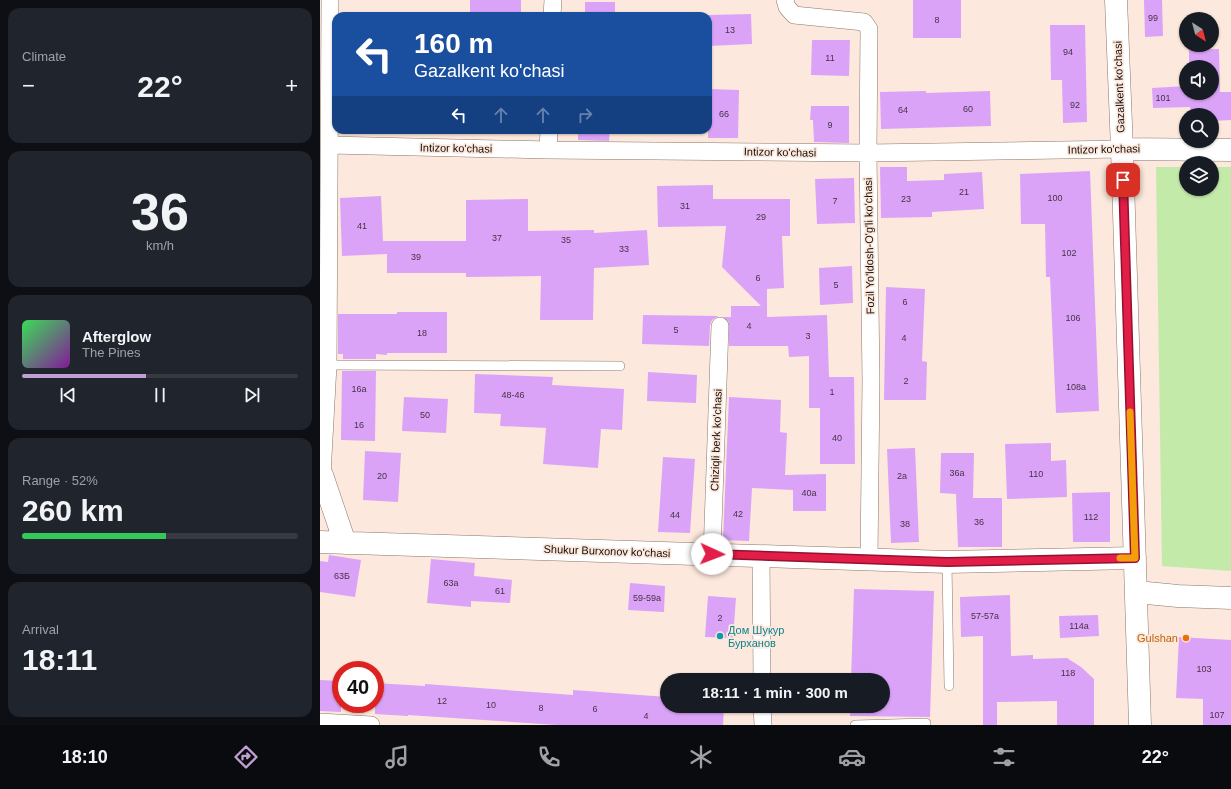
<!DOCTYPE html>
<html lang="en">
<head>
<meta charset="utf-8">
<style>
	:root { --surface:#171b24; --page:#20242c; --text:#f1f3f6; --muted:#9ea1a6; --line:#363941; --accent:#c19fd3 }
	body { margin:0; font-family:Arial,sans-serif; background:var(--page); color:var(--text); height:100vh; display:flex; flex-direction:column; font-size:15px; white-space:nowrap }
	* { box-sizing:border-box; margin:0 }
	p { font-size:13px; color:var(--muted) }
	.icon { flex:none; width:22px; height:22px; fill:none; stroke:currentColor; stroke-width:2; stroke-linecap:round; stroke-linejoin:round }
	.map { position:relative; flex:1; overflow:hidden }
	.details { display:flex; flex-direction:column; gap:8px; padding:8px; background:#0d0f14; width:320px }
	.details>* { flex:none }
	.top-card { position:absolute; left:12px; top:12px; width:380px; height:122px; border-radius:12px; box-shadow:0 1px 3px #0004; background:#1a4fa0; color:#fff; overflow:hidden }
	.needle { width:26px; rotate:144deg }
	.fabs { position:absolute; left:859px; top:12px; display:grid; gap:8px }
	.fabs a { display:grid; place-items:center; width:40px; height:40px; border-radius:50%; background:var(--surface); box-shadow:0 1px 3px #0004; font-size:20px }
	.speed { position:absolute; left:12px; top:661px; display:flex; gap:8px; font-size:20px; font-weight:700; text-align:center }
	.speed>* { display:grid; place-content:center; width:52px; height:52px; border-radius:50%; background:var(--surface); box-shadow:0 1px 3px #0004; line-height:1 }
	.speed .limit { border:6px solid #d22; background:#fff; color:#111 }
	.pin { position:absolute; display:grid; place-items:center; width:34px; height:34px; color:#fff; margin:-17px; border-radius:8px; box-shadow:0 2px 6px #0006 }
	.me { position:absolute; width:44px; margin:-22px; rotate:92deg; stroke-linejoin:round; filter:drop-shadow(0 0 3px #0008) }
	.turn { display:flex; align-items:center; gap:14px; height:84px; padding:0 16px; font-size:18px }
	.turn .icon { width:52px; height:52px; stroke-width:2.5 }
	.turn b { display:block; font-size:28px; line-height:34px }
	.lanes { display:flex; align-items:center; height:38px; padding:0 16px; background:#0003; justify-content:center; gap:20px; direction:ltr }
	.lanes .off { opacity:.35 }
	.big { font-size:30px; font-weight:700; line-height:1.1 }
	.details .card { flex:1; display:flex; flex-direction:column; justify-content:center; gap:6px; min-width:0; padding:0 14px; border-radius:12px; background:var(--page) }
	.details .dial { align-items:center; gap:0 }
	.dial b { font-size:52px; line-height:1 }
	.song { display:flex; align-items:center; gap:12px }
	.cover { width:48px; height:48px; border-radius:6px; background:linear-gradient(135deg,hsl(130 70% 55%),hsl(290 70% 35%)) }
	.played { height:4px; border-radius:2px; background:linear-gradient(90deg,var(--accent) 45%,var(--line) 45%) }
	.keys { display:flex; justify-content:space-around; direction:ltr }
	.heat { display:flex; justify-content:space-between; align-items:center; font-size:22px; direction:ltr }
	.charge { height:6px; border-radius:3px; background:linear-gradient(90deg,#34c759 52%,var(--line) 0) }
	.trip { position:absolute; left:340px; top:673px; width:230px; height:40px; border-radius:20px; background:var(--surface); box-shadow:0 1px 3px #0004; font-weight:700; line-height:40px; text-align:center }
	.dock { display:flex; height:64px; justify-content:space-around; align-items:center; background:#090b0e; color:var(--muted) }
	.dock .icon { width:28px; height:28px }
	.dock .selected { color:var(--accent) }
	.dock b { font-size:18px; color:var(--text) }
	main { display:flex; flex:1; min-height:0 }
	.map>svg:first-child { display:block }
	.green { fill:#c4eaaa }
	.building { fill:#dba3f7 }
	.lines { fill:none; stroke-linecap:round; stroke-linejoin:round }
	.service-casing { stroke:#8c7769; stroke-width:10 }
	.minor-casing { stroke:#8c7769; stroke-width:18 }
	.tertiary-casing { stroke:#8c7769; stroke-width:23 }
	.service { stroke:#fff; stroke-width:9 }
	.minor { stroke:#fff; stroke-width:17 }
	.tertiary { stroke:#fff; stroke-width:22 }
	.route-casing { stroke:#92132f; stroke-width:10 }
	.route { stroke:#e11d48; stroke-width:7 }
	.slow { stroke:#f59e0b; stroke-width:7 }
	.culture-dot { fill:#0f9aa8; stroke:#fce8dc; stroke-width:1.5 }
	.food-dot { fill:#e8710a; stroke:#fce8dc; stroke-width:1.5 }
	.labels { text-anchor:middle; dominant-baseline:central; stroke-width:3.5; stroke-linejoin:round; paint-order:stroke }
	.number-label { font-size:9px; fill:#463244 }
	.street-label { font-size:11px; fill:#140c08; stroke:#fce8dc }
	.culture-label { font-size:11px; fill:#0d838f; stroke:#fce8dc; text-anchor:start }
	.food-label { font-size:11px; fill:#c56008; stroke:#fce8dc; text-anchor:end }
</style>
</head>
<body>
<main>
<section class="details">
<div class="card"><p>Climate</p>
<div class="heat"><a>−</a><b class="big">22°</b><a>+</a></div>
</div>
<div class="card dial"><b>36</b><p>km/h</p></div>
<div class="card">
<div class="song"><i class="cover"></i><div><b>Afterglow</b><p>The Pines</p></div></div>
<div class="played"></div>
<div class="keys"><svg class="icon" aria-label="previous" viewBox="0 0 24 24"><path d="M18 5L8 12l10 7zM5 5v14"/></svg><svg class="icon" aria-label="pause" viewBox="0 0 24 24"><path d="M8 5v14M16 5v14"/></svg><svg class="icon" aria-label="next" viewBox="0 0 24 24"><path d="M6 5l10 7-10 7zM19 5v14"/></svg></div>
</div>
<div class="card"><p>Range · 52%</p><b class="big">260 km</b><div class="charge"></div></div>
<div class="card"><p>Arrival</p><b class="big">18:11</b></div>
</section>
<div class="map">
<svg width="911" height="725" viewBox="0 0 911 725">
	<rect width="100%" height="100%" fill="#fce8dc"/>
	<path class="green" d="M836,167h30v22h26v-22h19v404l-69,-5z"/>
	<path class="building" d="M150,0h51v16h-51z
		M593,0h48v38h-48z
		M824,0h18l1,36 -18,1z
		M265,2h30v14h-30z
		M431,14l1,30 -44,2v-31z
		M730,25h35l2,97 -24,1 -1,-43h-11z
		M492,40h38l-1,36 -38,-1z
		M899,49l1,43h11v28l-19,1v-6h-21l-1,-8 -37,1 -1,-20 34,-2v7h26v-26h-23v-17z
		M389,89l30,1 -1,48h-30z
		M606,91v2l64,-2 1,35 -110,3 -1,-37z
		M491,106h38v37l-35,-1 -1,-22h-3z
		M258,130h32l-1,11 -31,-1z
		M560,167h27v14l37,-1v-6l38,-2 2,37 -52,3v5l-51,1z
		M770,171l9,240 -43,2 -6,-136h-4l-1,-53h-24l-1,-50z
		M534,178l1,45 -38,1 -2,-45z
		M393,185v14h77v37h-8l2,52 -17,1v28l60,-2 2,62h25l1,87h-35v-56h-11v-52l-20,1 -1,-11h-59v-24l-6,-5h8v-11h30l-39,-39 4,-41 -68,1 -1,-41z
		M61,196l2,45h83v-41l62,-1v32l66,-1v3l53,-3 2,35 -55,3 -1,52h-53l1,-44 -75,1v-4h-79v-19l-45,2 -2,-58z
		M532,266l1,37 -33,2 -1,-37z
		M566,287l39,2 -3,72 5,1 -1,38h-42z
		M77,312h50v41h-60v2l-11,-1v5h-33v-5h-5v-40h59z
		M323,315l75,1 -6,4 -2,5 -1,21 -67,-2z
		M22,371h34l-1,70 -34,-1z
		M328,372l49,3 -1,28 -49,-2z
		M155,374l78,3 -1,8 72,4 -2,41 -21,-1 -3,39 -55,-4 3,-36 -46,-2 1,-12 -27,-1z
		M84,397l44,2 -2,34 -44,-2z
		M409,397l52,3 -1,32 7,1 -2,42 41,-1v37h-33v-21l-41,-2 -3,53 -26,-1z
		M731,443v18l15,-1 1,37 -60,2 -2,-55z
		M595,448l4,94 -28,1 -4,-94z
		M45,451l36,2 -3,49 -35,-2z
		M621,453h33l-1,45h29v49h-44l-2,-53 -16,-1z
		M343,457l32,2 -5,74 -32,-1z
		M790,492v50h-37l-1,-49z
		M9,555l32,5 -6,37 -35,-5v-31l8,1z
		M111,559l44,4 -1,13 38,4 -2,23 -39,-2v6l-44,-4z
		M310,583l35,3 -1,26 -36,-2z
		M534,589l80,2 -4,126 -80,-1 1,-10h32v-26h-32z
		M690,595l1,61 22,-1v4l34,-1 14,9 13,12v46h-37v-24l-60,1v23h-14v-89l-22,1 -1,-40z
		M388,596l28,2 -3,40 -28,-1z
		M778,615l1,21 -39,2 -1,-22z
		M859,637l52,3v85h-28v-26l-27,-1z
		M0,680l21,1v31l-21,-1z
		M55,683l50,3v-2l148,11v-5l94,7v9h57l-1,19h-166l-149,-10v1l-33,-2z"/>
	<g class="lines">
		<g class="service-casing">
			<path id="service" d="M5,365l295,1
				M627,562l2,124
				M535,725l71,-2"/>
		</g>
		<g class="minor-casing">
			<path id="minor" d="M465,0l2,7 7,8 70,7 5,7 -1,124 3,227 -2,180
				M232,16l1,-16
				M9,145l219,5 320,3 254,-4
				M228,150l1,-20
				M2,475l6,-110 2,-365
				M392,554l8,-228
				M441,556l1,124
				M442,706l1,19
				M0,722l51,3"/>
		</g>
		<g class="tertiary-casing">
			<path id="tertiary" d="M796,0l6,149 18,576
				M802,149l109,1
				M2,475l23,68
				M0,542l627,20 188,-4
				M816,592l42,4 53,2"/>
		</g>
		<use href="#service" class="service"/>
		<use href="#minor" class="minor"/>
		<use href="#tertiary" class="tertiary"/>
	</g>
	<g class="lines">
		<g class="route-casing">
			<path id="route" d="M392,554l235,8 188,-4 -12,-378"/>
		</g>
		<use href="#route" class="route"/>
		<path class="slow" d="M800,558h15l-5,-146"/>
	</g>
	<circle class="culture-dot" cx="400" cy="636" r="4"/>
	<circle class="food-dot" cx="866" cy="638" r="4"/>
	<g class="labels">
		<g class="number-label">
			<text x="833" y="18">99</text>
			<text x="617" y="20">8</text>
			<text x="410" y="30">13</text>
			<text x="748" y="52">94</text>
			<text x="510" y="58">11</text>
			<text x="843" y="98">101</text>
			<text x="755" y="105">92</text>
			<text x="648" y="109">60</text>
			<text x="583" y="110">64</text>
			<text x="404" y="114">66</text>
			<text x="510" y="125">9</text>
			<text x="644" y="192">21</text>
			<text x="735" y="198">100</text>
			<text x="586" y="199">23</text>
			<text x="515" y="201">7</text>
			<text x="365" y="206">31</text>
			<text x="441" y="217">29</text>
			<text x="42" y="226">41</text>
			<text x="177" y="238">37</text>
			<text x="246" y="240">35</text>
			<text x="304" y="249">33</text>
			<text x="749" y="253">102</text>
			<text x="96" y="257">39</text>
			<text x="438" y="278">6</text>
			<text x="516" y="285">5</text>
			<text x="585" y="302">6</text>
			<text x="753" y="318">106</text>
			<text x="429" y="326">4</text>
			<text x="356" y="330">5</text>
			<text x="102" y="333">18</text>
			<text x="488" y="336">3</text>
			<text x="584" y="338">4</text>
			<text x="586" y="381">2</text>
			<text x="756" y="387">108a</text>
			<text x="39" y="389">16a</text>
			<text x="512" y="392">1</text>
			<text x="193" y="395">48-46</text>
			<text x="105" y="415">50</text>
			<text x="39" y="425">16</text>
			<text x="517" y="438">40</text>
			<text x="637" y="473">36a</text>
			<text x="716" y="474">110</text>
			<text x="62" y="476">20</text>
			<text x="582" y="476">2a</text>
			<text x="489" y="493">40a</text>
			<text x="418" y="514">42</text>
			<text x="355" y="515">44</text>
			<text x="771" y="517">112</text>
			<text x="659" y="522">36</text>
			<text x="585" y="524">38</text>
			<text x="22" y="576">63Б</text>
			<text x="131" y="583">63а</text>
			<text x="180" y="591">61</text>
			<text x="327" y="598">59-59а</text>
			<text x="665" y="616">57-57а</text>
			<text x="400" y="618">2</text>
			<text x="759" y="626">114а</text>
			<text x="884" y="669">103</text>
			<text x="748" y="673">118</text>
			<text x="122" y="701">12</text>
			<text x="171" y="705">10</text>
			<text x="221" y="708">8</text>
			<text x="275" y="709">6</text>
			<text x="897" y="715">107</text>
			<text x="326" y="716">4</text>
		</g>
		<g class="street-label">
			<text transform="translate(799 87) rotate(-92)">Gazalkent ko'chasi</text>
			<text transform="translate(136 148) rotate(1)">Intizor ko'chasi</text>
			<text transform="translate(784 149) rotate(-1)">Intizor ko'chasi</text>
			<text transform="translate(460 152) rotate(1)">Intizor ko'chasi</text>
			<text transform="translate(549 246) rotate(-91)">Fozil Yo'ldosh-O'g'li ko'chasi</text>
			<text transform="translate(396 440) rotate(-88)">Chiziqli berk ko'chasi</text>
			<text transform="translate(287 551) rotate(2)">Shukur Burxonov ko'chasi</text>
		</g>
		<g class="culture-label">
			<text x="408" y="630">Дом Шукур<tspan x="408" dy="13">Бурханов</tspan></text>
		</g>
		<g class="food-label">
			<text x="858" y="638">Gulshan</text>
		</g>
	</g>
</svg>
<div class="fabs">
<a><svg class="needle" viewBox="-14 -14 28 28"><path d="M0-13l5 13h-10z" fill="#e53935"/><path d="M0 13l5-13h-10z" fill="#9ea1a6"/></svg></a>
<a><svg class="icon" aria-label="sound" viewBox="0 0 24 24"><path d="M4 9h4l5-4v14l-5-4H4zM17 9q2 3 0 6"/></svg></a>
<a><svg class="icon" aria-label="search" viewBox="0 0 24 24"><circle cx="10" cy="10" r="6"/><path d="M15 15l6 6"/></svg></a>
<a><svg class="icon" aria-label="layers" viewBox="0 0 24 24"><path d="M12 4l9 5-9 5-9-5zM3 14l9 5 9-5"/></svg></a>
</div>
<div class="speed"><div class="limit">40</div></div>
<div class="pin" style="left:803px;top:180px;background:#d93025"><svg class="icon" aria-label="arrive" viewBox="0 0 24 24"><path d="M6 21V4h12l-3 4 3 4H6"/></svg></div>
<svg class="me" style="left:392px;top:554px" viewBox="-20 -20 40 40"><circle r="19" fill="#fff"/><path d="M0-13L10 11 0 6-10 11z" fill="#e11d48"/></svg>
<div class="trip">18:11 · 1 min · 300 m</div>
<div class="top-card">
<div class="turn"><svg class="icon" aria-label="left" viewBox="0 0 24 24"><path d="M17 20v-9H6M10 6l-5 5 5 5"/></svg><div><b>160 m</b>Gazalkent ko'chasi</div></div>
<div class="lanes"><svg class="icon" aria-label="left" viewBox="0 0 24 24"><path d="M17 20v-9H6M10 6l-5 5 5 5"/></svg><svg class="icon off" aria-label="ahead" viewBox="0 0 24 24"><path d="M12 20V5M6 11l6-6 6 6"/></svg><svg class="icon off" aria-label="ahead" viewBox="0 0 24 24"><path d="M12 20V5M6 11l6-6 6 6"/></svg><svg class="icon off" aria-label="right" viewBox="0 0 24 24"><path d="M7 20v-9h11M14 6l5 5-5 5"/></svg></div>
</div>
</div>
</main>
<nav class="dock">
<b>18:10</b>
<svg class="icon selected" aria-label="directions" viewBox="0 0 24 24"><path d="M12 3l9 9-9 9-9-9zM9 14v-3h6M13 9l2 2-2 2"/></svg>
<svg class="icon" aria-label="music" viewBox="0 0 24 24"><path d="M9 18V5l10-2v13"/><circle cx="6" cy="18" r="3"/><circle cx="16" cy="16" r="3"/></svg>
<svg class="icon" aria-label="phone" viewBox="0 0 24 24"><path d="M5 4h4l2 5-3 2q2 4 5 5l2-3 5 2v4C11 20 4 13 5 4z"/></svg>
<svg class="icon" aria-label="climate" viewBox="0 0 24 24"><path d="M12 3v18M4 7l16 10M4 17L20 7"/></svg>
<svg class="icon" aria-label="car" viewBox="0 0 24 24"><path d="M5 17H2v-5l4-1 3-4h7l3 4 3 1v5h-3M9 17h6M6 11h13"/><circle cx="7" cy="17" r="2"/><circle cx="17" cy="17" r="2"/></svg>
<svg class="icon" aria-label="filters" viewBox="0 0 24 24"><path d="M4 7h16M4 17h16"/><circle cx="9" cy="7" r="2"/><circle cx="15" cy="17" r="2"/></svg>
<b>22°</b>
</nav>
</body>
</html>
